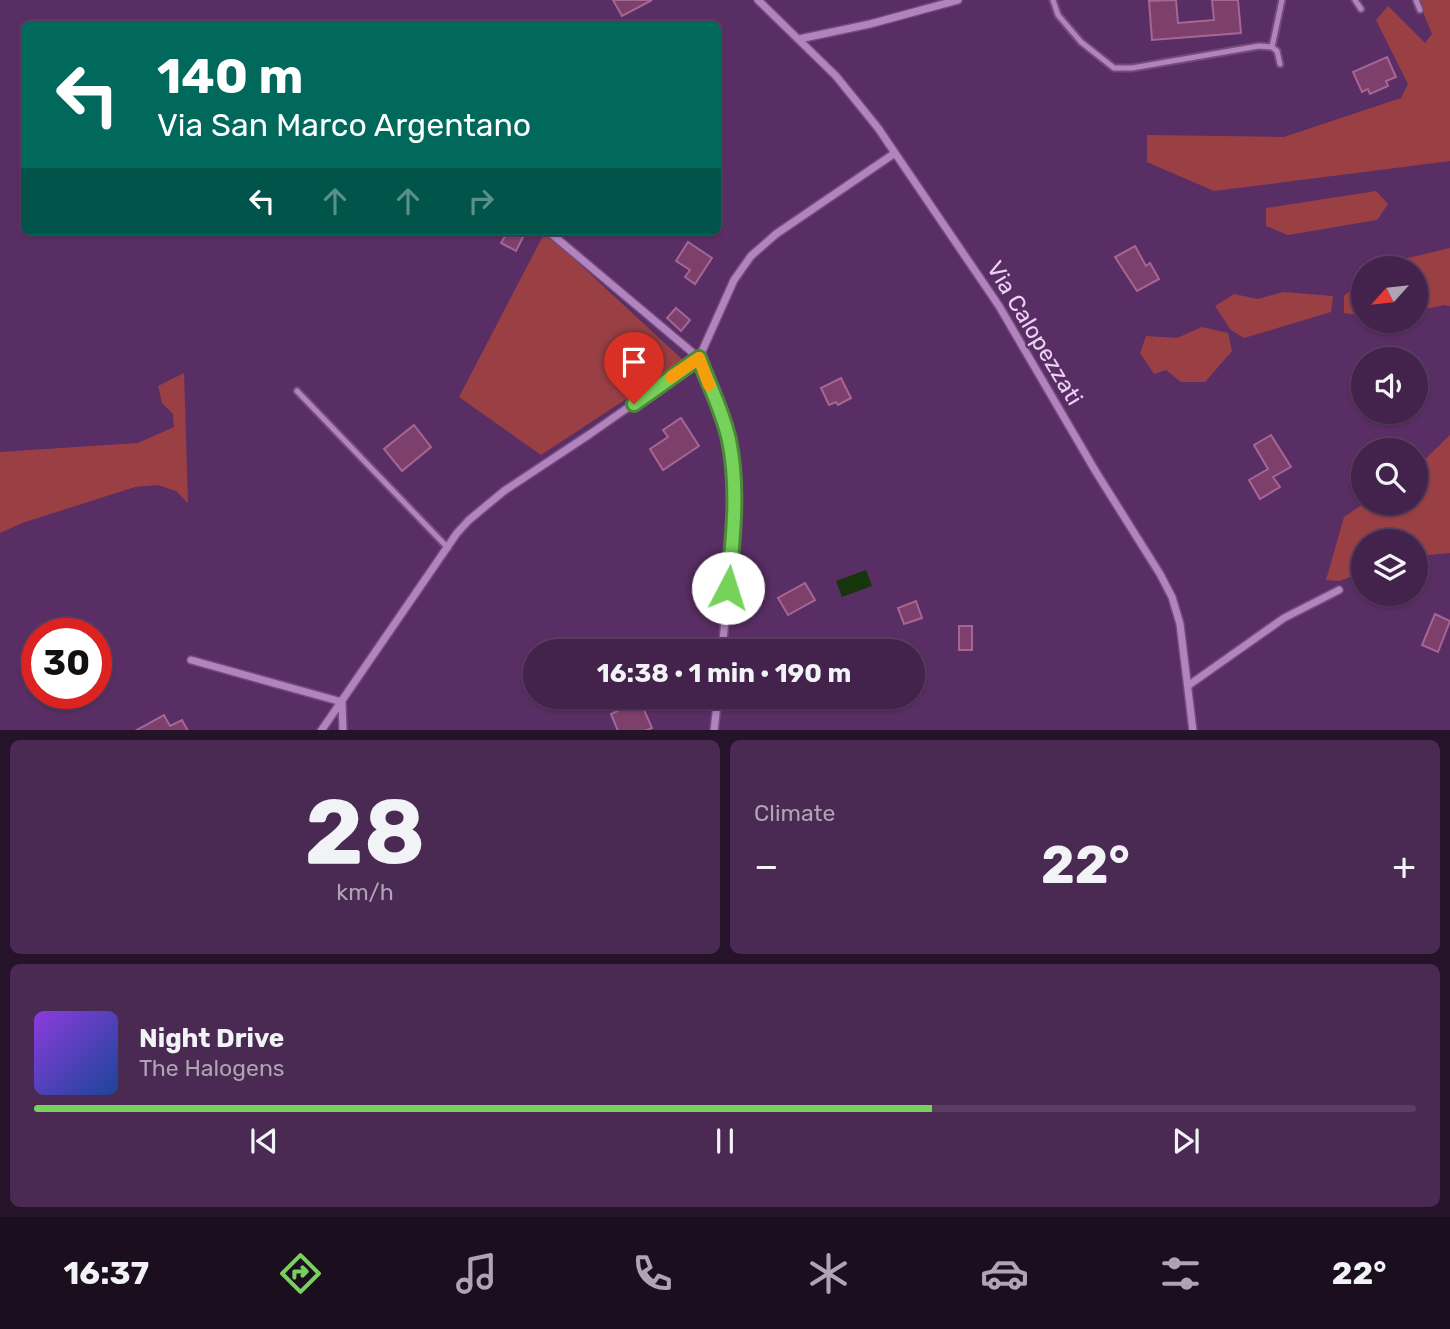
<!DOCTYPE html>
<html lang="en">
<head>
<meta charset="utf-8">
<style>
	:root { --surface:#43224b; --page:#4a2a52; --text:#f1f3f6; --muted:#afa4b5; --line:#5b3f63; --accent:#76d25a }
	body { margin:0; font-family:Rubik,sans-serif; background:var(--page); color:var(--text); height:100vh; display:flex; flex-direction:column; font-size:26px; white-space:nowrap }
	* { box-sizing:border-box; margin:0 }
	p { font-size:23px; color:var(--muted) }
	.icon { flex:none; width:38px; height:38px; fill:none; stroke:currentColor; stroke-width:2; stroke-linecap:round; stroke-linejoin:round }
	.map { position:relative; height:730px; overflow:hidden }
	.details { display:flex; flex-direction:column; gap:10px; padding:10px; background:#251329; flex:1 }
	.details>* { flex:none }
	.guide { position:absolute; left:21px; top:21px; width:700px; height:214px; border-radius:10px; box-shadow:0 2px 5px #0004,0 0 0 2px var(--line); background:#00695c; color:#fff; overflow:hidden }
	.needle { width:46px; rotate:243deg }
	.controls { position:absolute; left:1351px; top:256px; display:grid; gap:14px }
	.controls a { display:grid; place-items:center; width:77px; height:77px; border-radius:50%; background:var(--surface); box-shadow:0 2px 5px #0004,0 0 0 2px var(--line); font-size:35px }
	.speed { position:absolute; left:21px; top:618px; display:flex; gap:14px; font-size:35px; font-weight:700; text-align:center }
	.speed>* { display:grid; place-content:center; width:91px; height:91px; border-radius:50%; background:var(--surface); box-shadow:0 2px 5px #0004,0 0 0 2px var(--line); line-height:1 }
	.speed .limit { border:10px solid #d22; background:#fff; color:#111 }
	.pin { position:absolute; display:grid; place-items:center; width:60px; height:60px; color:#fff; margin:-72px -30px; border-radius:50% 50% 50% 0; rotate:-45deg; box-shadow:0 0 7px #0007 }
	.pin .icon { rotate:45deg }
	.me { position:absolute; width:77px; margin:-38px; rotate:5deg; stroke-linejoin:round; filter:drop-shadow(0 0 5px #0008) }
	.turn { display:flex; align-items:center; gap:24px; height:147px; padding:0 21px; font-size:32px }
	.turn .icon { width:91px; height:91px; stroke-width:2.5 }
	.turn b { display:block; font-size:49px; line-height:60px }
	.lanes { display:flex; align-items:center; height:66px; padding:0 21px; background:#0003; justify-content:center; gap:35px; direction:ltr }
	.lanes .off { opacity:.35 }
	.big { font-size:52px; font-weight:700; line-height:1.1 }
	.details .widget { flex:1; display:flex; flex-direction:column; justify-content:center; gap:10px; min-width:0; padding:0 24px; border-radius:10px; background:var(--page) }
	.details .dial { align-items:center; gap:0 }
	.dial b { font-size:91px; line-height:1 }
	.song { display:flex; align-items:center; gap:21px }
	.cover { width:84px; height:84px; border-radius:10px; background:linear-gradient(135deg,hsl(270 70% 55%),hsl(220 70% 35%)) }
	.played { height:7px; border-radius:4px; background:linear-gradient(90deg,var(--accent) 65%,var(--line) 65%) }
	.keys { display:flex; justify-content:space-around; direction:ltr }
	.heat { display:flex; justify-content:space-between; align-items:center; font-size:38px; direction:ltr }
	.details .tiles { flex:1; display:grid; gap:10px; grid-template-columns:1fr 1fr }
	.widget:last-child { grid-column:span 2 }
	.trip { position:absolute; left:523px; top:639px; width:402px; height:70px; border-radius:35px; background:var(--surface); box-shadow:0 2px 5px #0004,0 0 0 2px var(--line); font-weight:700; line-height:70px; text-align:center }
	.dock { display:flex; height:112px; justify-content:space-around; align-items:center; background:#1b0e1e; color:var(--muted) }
	.dock .icon { width:49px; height:49px }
	.dock .on { color:var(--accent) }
	.dock b { font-size:32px; color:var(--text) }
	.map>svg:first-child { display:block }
	.green { fill:#9a4045 }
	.water { fill:#15360a }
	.building { fill:#7d406c; stroke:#a66693; stroke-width:2 }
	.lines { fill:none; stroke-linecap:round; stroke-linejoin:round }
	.service-casing { stroke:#724c7b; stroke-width:9 }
	.minor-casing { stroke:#724c7b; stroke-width:10 }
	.service { stroke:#b383c0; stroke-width:5 }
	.minor { stroke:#b383c0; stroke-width:7 }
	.route-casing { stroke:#4d883a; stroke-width:18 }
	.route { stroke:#76d25a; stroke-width:12 }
	.slow { stroke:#f59e0b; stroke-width:12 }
	.labels { text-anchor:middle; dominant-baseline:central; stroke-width:5; stroke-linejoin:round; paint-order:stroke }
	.street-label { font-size:23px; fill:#ecd3f3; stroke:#592e64 }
</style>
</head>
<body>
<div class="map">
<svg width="1450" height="731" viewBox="0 0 1450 731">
	<rect width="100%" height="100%" fill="#592e64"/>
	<path class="green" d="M1418,0h32v161l-236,30 -67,-29v-27l137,2 117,-39 7,-14 -32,-64 12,-14 37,37 7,-9z
		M1376,191l12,13 -11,16 -89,15 -22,-9v-18z
		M545,232l139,129 -143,94 -82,-58z
		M1450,248v58l-6,-1 -28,6v-43h-33l12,-7z
		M1363,280v36l-19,-3v-17z
		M1283,292l50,4 -2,16 -87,26 -13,-8 -16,-24 19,-12 24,5z
		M1202,327l26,6 4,18 -27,31h-24l-15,-12 -12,4 -14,-21 6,-17 31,2z
		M184,373l4,130 -12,-12 -18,-6 -23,2 -113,36 -22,10v-81l138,-9 36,-16 -1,-13 -11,-11 -4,-17z
		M1450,435v118l-34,3v-15h-53v32l-24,8 -13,-1 18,-63 22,-15h50v-34z"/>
	<path class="water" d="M866,570l6,16 -30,11 -6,-16z"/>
	<path class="building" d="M613,0h39l-30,16z
		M1176,0l2,23 36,-3 -2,-20h26l3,33 -89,7 -3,-39z
		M1387,57l9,20 -10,4 2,5 -18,8 -2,-5 -6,3 -9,-20z
		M508,231h18l-10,20 -15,-8z
		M688,242l24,16 -17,26 -10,-7 5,-7 -14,-9z
		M1135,246l11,20 4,-3 9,16 -22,12 -22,-34z
		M676,308l14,12 -9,11 -14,-13z
		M841,378l10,20 -13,7 -2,-3 -7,3 -8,-17z
		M681,418l18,28 -36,24 -13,-21 18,-12 -5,-7z
		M414,425l17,22 -29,24 -18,-22z
		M1271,435l20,32 -18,10 7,10 -20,12 -11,-19 19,-11 -14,-24z
		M805,583l10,17 -27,15 -10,-17z
		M916,601l6,17 -18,6 -6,-16z
		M1435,614l15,7 -12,31 -16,-7z
		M959,626h13v24h-13z
		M632,696h6l14,32 -7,3h-27l-7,-17 11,-5 -3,-7z
		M164,715l6,11 12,-6 6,11h-53z"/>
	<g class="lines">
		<g class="service-casing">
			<path id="service" d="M1053,0l5,15 23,27 33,26h18l127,-22 13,1 5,4 3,13
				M1355,0l6,9
				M1416,0l4,10
				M1272,47l10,-47
				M297,391l151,157"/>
		</g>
		<g class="minor-casing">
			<path id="minor" d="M758,0l78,76 42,52 121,178 97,166 64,102 12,23 8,27 13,107
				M799,39l71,-15 88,-24
				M548,231l151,127 27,72 7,44 -1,73 -10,104
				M191,660l151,42 1,29
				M1189,685l95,-67 55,-28
				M321,731l136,-198 12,-13 35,-29 86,-57 109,-76 35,-78 17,-24 25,-22 119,-81
				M714,731l4,-35"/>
		</g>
		<use href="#service" class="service"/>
		<use href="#minor" class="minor"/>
	</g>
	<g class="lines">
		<g class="route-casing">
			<path id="route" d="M634,404l65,-46c10,27 24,54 30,82 10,48 4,100 -1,148"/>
		</g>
		<use href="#route" class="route"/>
		<path class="slow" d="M671,377l28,-19 10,27"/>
	</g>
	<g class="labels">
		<g class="street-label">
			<text transform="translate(1035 333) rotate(59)">Via Calopezzati</text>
		</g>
	</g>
</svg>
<div class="controls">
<a><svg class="needle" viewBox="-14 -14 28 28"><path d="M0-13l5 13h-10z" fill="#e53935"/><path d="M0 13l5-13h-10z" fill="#afa4b5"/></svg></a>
<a><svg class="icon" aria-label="sound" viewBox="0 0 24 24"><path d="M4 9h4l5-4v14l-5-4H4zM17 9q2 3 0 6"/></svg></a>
<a><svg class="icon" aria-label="search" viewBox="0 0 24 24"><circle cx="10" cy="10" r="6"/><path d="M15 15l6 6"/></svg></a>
<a><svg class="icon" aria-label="layers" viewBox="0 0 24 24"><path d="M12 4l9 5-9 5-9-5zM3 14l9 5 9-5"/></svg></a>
</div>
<div class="speed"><div class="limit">30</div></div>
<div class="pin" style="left:634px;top:404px;background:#d93025"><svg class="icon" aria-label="arrive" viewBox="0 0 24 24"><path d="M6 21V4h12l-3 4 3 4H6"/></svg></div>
<svg class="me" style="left:728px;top:588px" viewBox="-20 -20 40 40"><circle r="19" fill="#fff"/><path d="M0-13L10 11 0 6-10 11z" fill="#76d25a"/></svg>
<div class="trip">16:38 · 1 min · 190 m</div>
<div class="guide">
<div class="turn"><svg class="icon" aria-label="left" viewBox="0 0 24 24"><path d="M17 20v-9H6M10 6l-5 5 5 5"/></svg><div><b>140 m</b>Via San Marco Argentano</div></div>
<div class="lanes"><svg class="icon" aria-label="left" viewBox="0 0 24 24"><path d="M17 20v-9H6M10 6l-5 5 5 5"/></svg><svg class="icon off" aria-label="ahead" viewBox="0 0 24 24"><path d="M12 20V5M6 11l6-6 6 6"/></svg><svg class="icon off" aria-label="ahead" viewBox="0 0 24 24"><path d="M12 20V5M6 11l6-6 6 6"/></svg><svg class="icon off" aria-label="right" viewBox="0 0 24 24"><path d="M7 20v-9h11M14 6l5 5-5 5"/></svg></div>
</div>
</div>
<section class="details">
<div class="tiles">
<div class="widget dial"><b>28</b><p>km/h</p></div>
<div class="widget"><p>Climate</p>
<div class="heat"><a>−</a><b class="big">22°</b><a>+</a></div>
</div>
<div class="widget">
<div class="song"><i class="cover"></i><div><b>Night Drive</b><p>The Halogens</p></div></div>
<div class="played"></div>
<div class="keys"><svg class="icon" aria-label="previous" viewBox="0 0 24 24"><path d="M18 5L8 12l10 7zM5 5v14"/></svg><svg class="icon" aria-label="pause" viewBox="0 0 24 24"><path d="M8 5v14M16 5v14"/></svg><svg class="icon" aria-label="next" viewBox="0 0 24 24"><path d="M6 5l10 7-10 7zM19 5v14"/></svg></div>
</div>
</div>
</section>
<nav class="dock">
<b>16:37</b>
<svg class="icon on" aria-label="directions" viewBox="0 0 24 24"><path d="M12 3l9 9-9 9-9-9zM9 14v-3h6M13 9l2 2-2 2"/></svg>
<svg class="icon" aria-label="music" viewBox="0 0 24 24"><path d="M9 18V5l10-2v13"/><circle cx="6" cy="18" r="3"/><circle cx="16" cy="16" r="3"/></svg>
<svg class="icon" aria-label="phone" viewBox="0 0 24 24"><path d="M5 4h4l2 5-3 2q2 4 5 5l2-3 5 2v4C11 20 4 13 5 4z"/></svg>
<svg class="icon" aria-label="climate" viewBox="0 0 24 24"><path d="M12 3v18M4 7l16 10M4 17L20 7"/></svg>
<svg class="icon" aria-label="car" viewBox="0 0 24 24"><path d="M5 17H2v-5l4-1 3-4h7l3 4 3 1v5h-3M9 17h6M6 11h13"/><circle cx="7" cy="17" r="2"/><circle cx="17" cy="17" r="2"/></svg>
<svg class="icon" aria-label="filters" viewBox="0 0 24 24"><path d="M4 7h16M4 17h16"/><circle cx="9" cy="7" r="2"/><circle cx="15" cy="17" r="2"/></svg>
<b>22°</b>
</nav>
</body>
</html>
